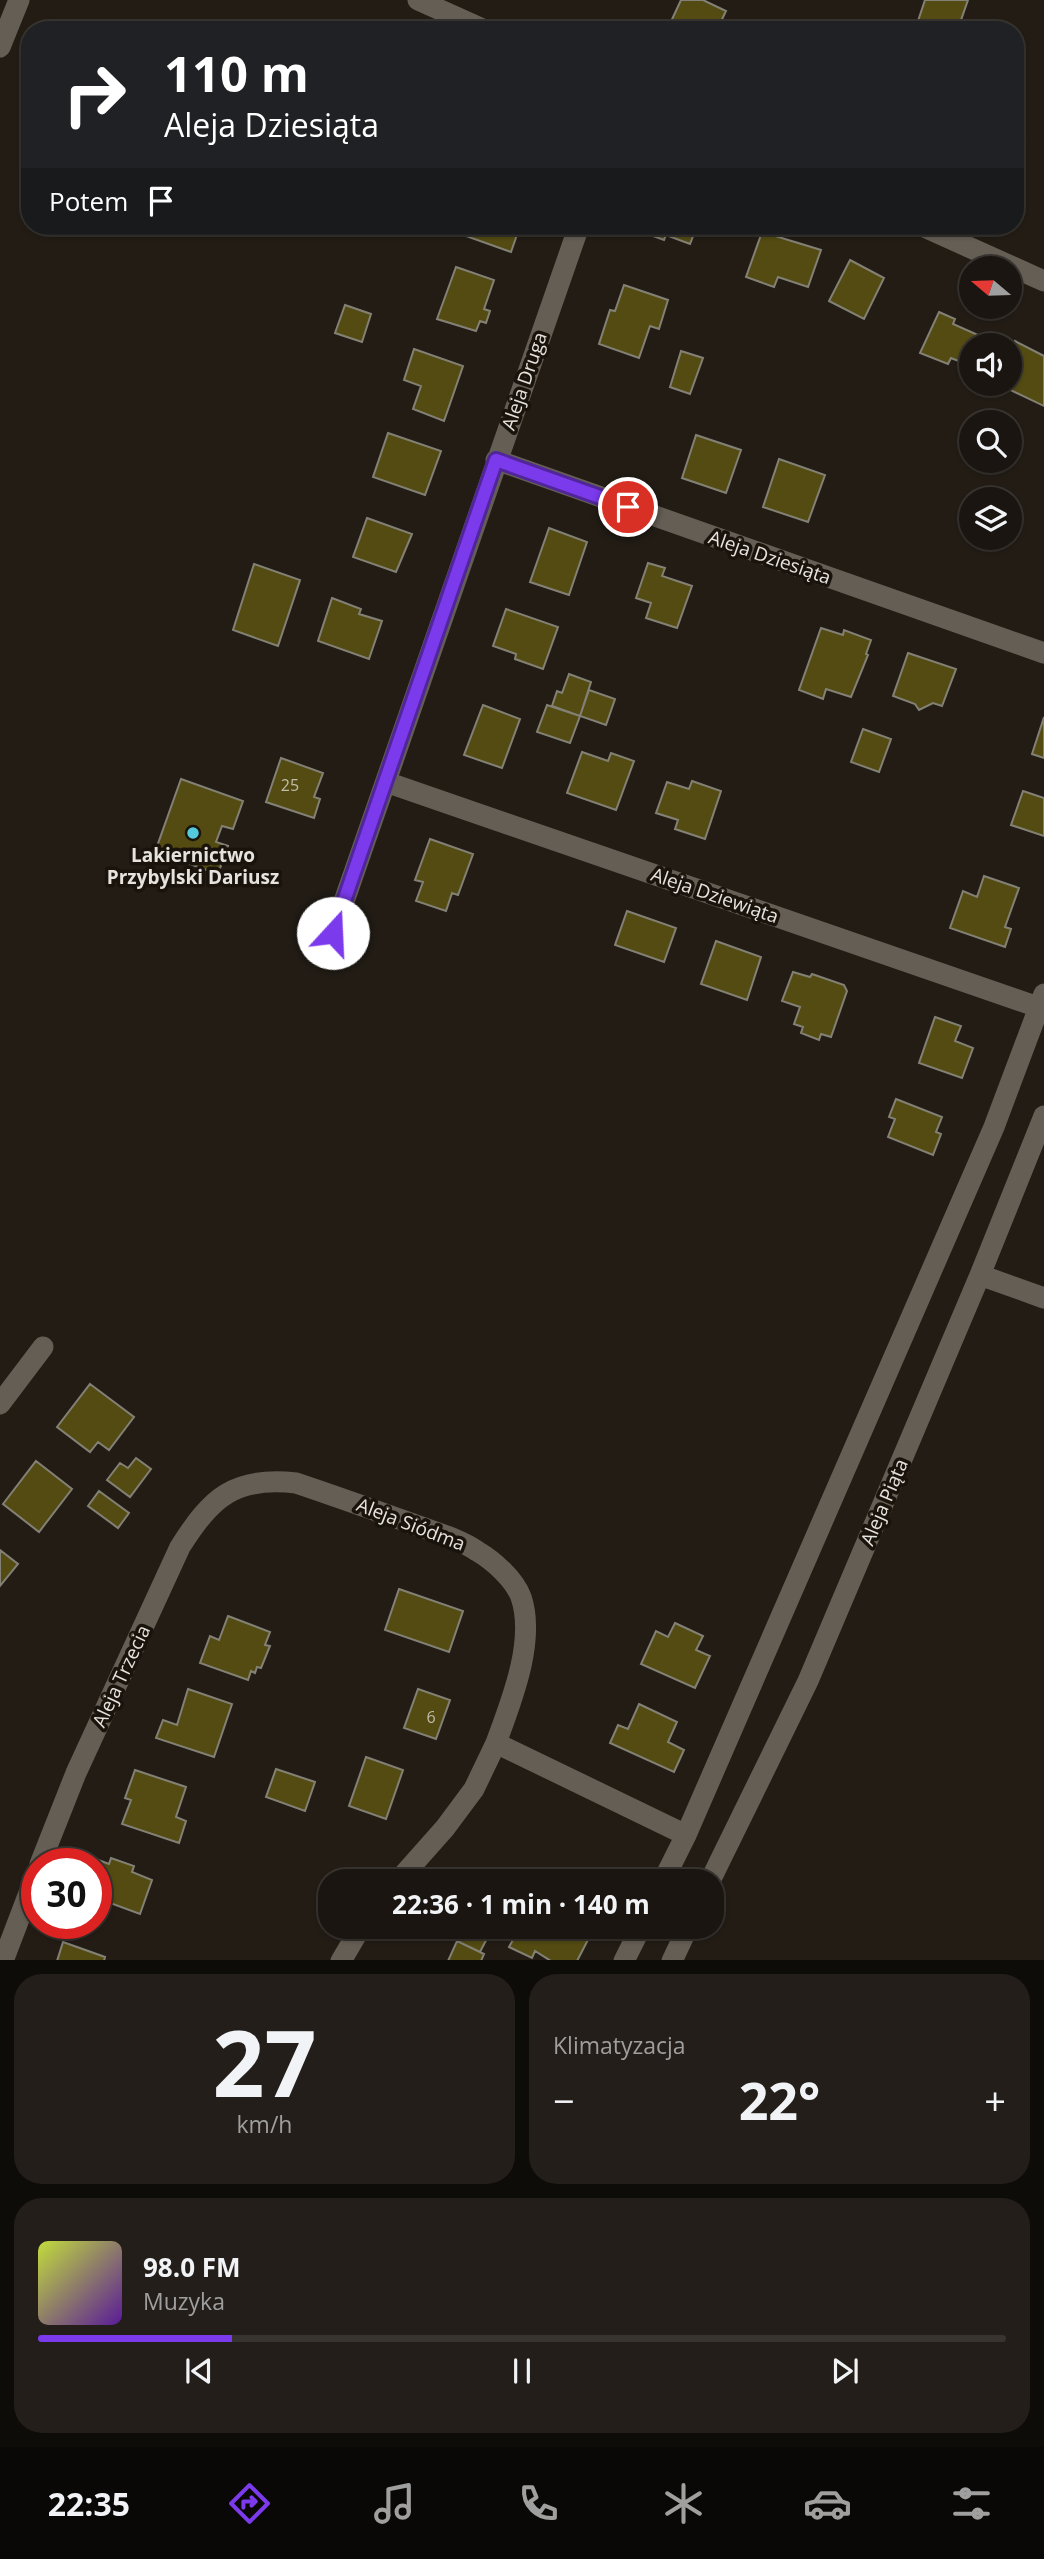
<!DOCTYPE html>
<html lang="pl">
<head>
<meta charset="utf-8">
<style>
	:root { --surface:#1a1510; --page:#231e19; --text:#f1f3f6; --muted:#9f9f9f; --line:#383430; --accent:#7c3aed }
	body { margin:0; font-family:"Open Sans",sans-serif; background:var(--page); color:var(--text); height:100vh; display:flex; flex-direction:column; font-size:26px; white-space:nowrap }
	* { box-sizing:border-box; margin:0 }
	p { font-size:23px; color:var(--muted) }
	.icon { flex:none; width:38px; height:38px; fill:none; stroke:currentColor; stroke-width:2; stroke-linecap:round; stroke-linejoin:round }
	.map { position:relative; height:1960px; overflow:hidden }
	.side { display:flex; flex-direction:column; gap:14px; padding:14px; background:#0e0c09; flex:1 }
	.side>* { flex:none }
	.hud { position:absolute; left:21px; top:21px; width:1003px; height:214px; border-radius:28px; box-shadow:0 2px 5px #0004,0 0 0 2px var(--line); background:#202124; color:#fff; overflow:hidden }
	.needle { width:46px; rotate:289deg }
	.tools { position:absolute; left:959px; top:256px; display:grid; gap:14px }
	.tools a { display:grid; place-items:center; width:63px; height:63px; border-radius:50%; background:var(--surface); box-shadow:0 2px 5px #0004,0 0 0 2px var(--line); font-size:35px }
	.speed { position:absolute; left:21px; top:1848px; display:flex; gap:14px; font-size:35px; font-weight:700; text-align:center }
	.speed>* { display:grid; place-content:center; width:91px; height:91px; border-radius:50%; background:var(--surface); box-shadow:0 2px 5px #0004,0 0 0 2px var(--line); line-height:1 }
	.speed .limit { border:10px solid #d22; background:#fff; color:#111 }
	.pin { position:absolute; display:grid; place-items:center; width:60px; height:60px; color:#fff; margin:-30px; border:4px solid #fff; border-radius:50%; box-shadow:0 2px 7px #0007 }
	.me { position:absolute; width:77px; margin:-38px; rotate:20deg; stroke-linejoin:round; filter:drop-shadow(0 0 5px #0008) }
	.turn { display:flex; align-items:center; gap:24px; height:147px; padding:0 28px; font-size:32px }
	.turn .icon { width:91px; height:91px; stroke-width:2.5 }
	.turn b { display:block; font-size:49px; line-height:60px }
	.then { display:flex; align-items:center; height:66px; padding:0 28px; background:#0003; gap:14px; font-size:26px }
	.big { font-size:52px; font-weight:700; line-height:1.1 }
	.side .card { flex:1; display:flex; flex-direction:column; justify-content:center; gap:10px; min-width:0; padding:0 24px; border-radius:28px; background:var(--page) }
	.side .dial { align-items:center; gap:0 }
	.dial b { font-size:91px; line-height:1 }
	.song { display:flex; align-items:center; gap:21px }
	.cover { width:84px; height:84px; border-radius:10px; background:linear-gradient(135deg,hsl(70 70% 55%),hsl(270 70% 35%)) }
	.played { height:7px; border-radius:4px; background:linear-gradient(90deg,var(--accent) 20%,var(--line) 20%) }
	.keys { display:flex; justify-content:space-around; direction:ltr }
	.heat { display:flex; justify-content:space-between; align-items:center; font-size:38px; direction:ltr }
	.side .tiles { flex:1; display:grid; gap:14px; grid-template-columns:1fr 1fr }
	.card:last-child { grid-column:span 2 }
	.trip { position:absolute; left:318px; top:1869px; width:406px; height:70px; border-radius:28px; background:var(--surface); box-shadow:0 2px 5px #0004,0 0 0 2px var(--line); font-weight:700; line-height:70px; text-align:center }
	.tab-bar { display:flex; height:112px; justify-content:space-around; align-items:center; background:#0a0806; color:var(--muted) }
	.tab-bar .icon { width:49px; height:49px }
	.tab-bar .current { color:var(--accent) }
	.tab-bar b { font-size:32px; color:var(--text) }
	.map>svg:first-child { display:block }
	.building { fill:#534b12; stroke:#838176; stroke-width:2 }
	.lines { fill:none; stroke-linecap:round; stroke-linejoin:round }
	.minor { stroke:#655e55; stroke-width:21 }
	.route-casing { stroke:#51269a; stroke-width:18 }
	.route { stroke:#7c3aed; stroke-width:12 }
	.poi-dot { fill:#53cbdc; stroke:#19130c; stroke-width:2.5 }
	.labels { text-anchor:middle; dominant-baseline:central; stroke-width:7; stroke-linejoin:round; paint-order:stroke }
	.number-label { font-size:16px; fill:#c1bcaa }
	.street-label { font-size:19px; fill:#e6e2dd; stroke:#19130c }
	.poi-label { font-size:19px; font-weight:bold; fill:#e6e2dd; stroke:#19130c }
</style>
</head>
<body>
<div class="map">
<svg width="1044" height="1961" viewBox="0 0 1044 1961">
	<rect width="100%" height="100%" fill="#221c15"/>
	<path class="building" d="M681,0h22l23,11 -9,19h-50z
		M925,0h43l-8,23 19,7h-64z
		M1015,137l10,4 -10,24z
		M466,226h54l-9,26 -48,-17z
		M641,226h56l-7,18 -24,-9 -2,5 -25,-9z
		M762,232l59,18 -13,37 -30,-10 -4,10 -28,-10z
		M850,260l34,18 -20,41 -35,-18z
		M456,267l38,13 -10,29 6,2 -4,12 -6,-2 -4,10 -39,-12z
		M624,285l44,15 -9,29 -9,-3 -11,32 -40,-14 11,-34 5,1z
		M345,305l26,9 -9,28 -27,-9z
		M939,312l16,7 -2,5 25,11 -4,10h-3v7l-5,12 -15,-6 -3,6 -28,-11z
		M1015,341l29,15v50l-46,-22 12,-1v-27z
		M414,349l49,17 -19,55 -31,-12 8,-23 -17,-6z
		M681,351l22,7 -13,36 -20,-7z
		M388,433l53,18 -16,44 -52,-18z
		M696,435l45,15 -15,43 -44,-15z
		M779,459l46,16 -17,47 -45,-15z
		M367,518l45,16 -16,38 -43,-15z
		M549,528l38,14 -18,53 -39,-13z
		M648,563l17,5 -3,8 30,10 -15,42 -31,-10 5,-15 -15,-5z
		M254,564l46,16 -22,66 -45,-16z
		M332,598l29,11 -2,5 23,7 -13,38 -51,-18z
		M506,609l52,18 -15,42 -28,-10 1,-5 -23,-8z
		M821,628l22,7 1,-5 27,10 -5,14 2,1 -17,42 -25,-8 -3,10 -24,-9z
		M908,653l48,16 -14,37 -9,-3 -14,7 -4,-6 -22,-8z
		M569,674l22,8 -11,34 -28,-10 5,-15 5,2z
		M589,690l26,9 -9,26 -26,-9z
		M483,705l37,14 -18,49 -38,-13z
		M547,705l33,11 -10,27 -33,-11z
		M1044,717v41l-12,-4z
		M863,729l28,10 -12,33 -28,-10z
		M582,752l26,9 3,-8 23,8 -18,49 -49,-17z
		M281,758l42,15 -9,24 6,2 -6,19 -48,-16z
		M181,779l62,22 -10,28 -11,-3 -6,16 12,4 -10,28 -63,-22z
		M692,781l29,10 -16,48 -30,-10 3,-9 -22,-7 11,-31 22,7z
		M1023,791l21,7v38l-33,-11z
		M430,839l43,15 -15,41 -6,-2 -6,18 -30,-10 7,-19 -8,-2z
		M984,876l35,12 -14,39 6,2 -6,18 -55,-19 13,-37 14,6z
		M627,911l49,17 -12,34 -49,-17z
		M716,941l45,16 -14,43 -46,-16z
		M793,972l17,5 2,-3 32,11 3,6 -16,46 -10,-3 -2,6 -18,-7 2,-6 -9,-3 6,-17 -18,-6z
		M935,1017l26,9 -6,15 18,7 -11,30 -43,-15z
		M896,1099l46,18 -6,15 5,2 -8,21 -45,-18 7,-18 -6,-2z
		M90,1384l44,33 -25,33 -11,-8 -8,10 -33,-25z
		M136,1458l15,11 -21,28 -23,-17 13,-17 8,5z
		M36,1461l36,28 -33,43 -36,-28z
		M99,1491l30,22 -11,15 -30,-22z
		M0,1550l18,14 -18,22z
		M399,1589l64,22 -14,41 -64,-22z
		M228,1616l42,16 -5,13 5,1 -9,22 -4,-1 -2,6 -4,-2 -3,9 -48,-17 10,-27 9,4z
		M675,1623l28,13 -7,14 14,6 -15,32 -54,-24 15,-33 12,6z
		M188,1689l44,15 -18,53 -58,-19 7,-18 14,5z
		M418,1689l32,11 -14,39 -32,-11z
		M639,1704l38,18 -9,20 16,8 -10,22 -64,-29 8,-18 10,4z
		M366,1757l37,13 -17,49 -37,-13z
		M276,1769l39,13 -10,29 -39,-14z
		M135,1770l51,17 -10,30 10,4 -7,22 -57,-19 9,-24 -6,-2z
		M93,1858l16,6 2,-6 23,8 -2,6 20,8 -12,34 -35,-13 -4,13 -5,-2v-48h-5z
		M464,1927h29l-13,25 -23,-11z
		M520,1927h55l16,7 -14,27h-26l-16,-10 -3,7 -23,-11z
		M457,1941l27,13 -3,7h-33z
		M63,1942l42,15 -1,4h-47z"/>
	<g class="lines">
		<path class="minor" d="M418,0l67,30
			M0,47l19,-47
			M922,226l122,55
			M496,460l548,193
			M386,782l658,227
			M333,933l246,-707
			M980,1275l64,23
			M0,1404l43,-57
			M40,1864l36,-91 104,-226c31,-49 54,-71 116,-64 39,13 78,27 117,41 21,8 45,14 64,27 17,10 37,28 44,46 15,44 -10,105 -25,146l190,92
			M398,1881l47,-53 29,-39 22,-46
			M663,1881l23,-46 308,-708 50,-133
			M710,1881l98,-200 172,-406 64,-159
			M3,1961l34,-89
			M341,1961l20,-34
			M624,1961l17,-34
			M672,1961l16,-34"/>
	</g>
	<g class="lines">
		<g class="route-casing">
			<path id="route" d="M333,933l163,-473 132,47"/>
		</g>
		<use href="#route" class="route"/>
	</g>
	<circle class="poi-dot" cx="193" cy="833" r="7"/>
	<g class="labels">
		<g class="number-label">
			<text x="290" y="785">25</text>
			<text x="431" y="1717">6</text>
		</g>
		<g class="street-label">
			<text transform="translate(524 381) rotate(-71)">Aleja Druga</text>
			<text transform="translate(770 557) rotate(19)">Aleja Dziesiąta</text>
			<text transform="translate(715 895) rotate(19)">Aleja Dziewiąta</text>
			<text transform="translate(884 1502) rotate(-67)">Aleja Piąta</text>
			<text transform="translate(411 1524) rotate(21)">Aleja Siódma</text>
			<text transform="translate(121 1676) rotate(-65)">Aleja Trzecia</text>
		</g>
		<g class="poi-label">
			<text x="193" y="855">Lakiernictwo<tspan x="193" dy="22">Przybylski Dariusz</tspan></text>
		</g>
	</g>
</svg>
<div class="tools">
<a><svg class="needle" viewBox="-14 -14 28 28"><path d="M0-13l5 13h-10z" fill="#e53935"/><path d="M0 13l5-13h-10z" fill="#9f9f9f"/></svg></a>
<a><svg class="icon" aria-label="sound" viewBox="0 0 24 24"><path d="M4 9h4l5-4v14l-5-4H4zM17 9q2 3 0 6"/></svg></a>
<a><svg class="icon" aria-label="search" viewBox="0 0 24 24"><circle cx="10" cy="10" r="6"/><path d="M15 15l6 6"/></svg></a>
<a><svg class="icon" aria-label="layers" viewBox="0 0 24 24"><path d="M12 4l9 5-9 5-9-5zM3 14l9 5 9-5"/></svg></a>
</div>
<div class="speed"><div class="limit">30</div></div>
<div class="pin" style="left:628px;top:507px;background:#d93025"><svg class="icon" aria-label="arrive" viewBox="0 0 24 24"><path d="M6 21V4h12l-3 4 3 4H6"/></svg></div>
<svg class="me" style="left:333px;top:933px" viewBox="-20 -20 40 40"><circle r="19" fill="#fff"/><path d="M0-13L10 11 0 6-10 11z" fill="#7c3aed"/></svg>
<div class="trip">22:36 · 1 min · 140 m</div>
<div class="hud">
<div class="turn"><svg class="icon" aria-label="right" viewBox="0 0 24 24"><path d="M7 20v-9h11M14 6l5 5-5 5"/></svg><div><b>110 m</b>Aleja Dziesiąta</div></div>
<div class="then">Potem<svg class="icon" aria-label="arrive" viewBox="0 0 24 24"><path d="M6 21V4h12l-3 4 3 4H6"/></svg></div>
</div>
</div>
<section class="side">
<div class="tiles">
<div class="card dial"><b>27</b><p>km/h</p></div>
<div class="card"><p>Klimatyzacja</p>
<div class="heat"><a>−</a><b class="big">22°</b><a>+</a></div>
</div>
<div class="card">
<div class="song"><i class="cover"></i><div><b>98.0 FM</b><p>Muzyka</p></div></div>
<div class="played"></div>
<div class="keys"><svg class="icon" aria-label="previous" viewBox="0 0 24 24"><path d="M18 5L8 12l10 7zM5 5v14"/></svg><svg class="icon" aria-label="pause" viewBox="0 0 24 24"><path d="M8 5v14M16 5v14"/></svg><svg class="icon" aria-label="next" viewBox="0 0 24 24"><path d="M6 5l10 7-10 7zM19 5v14"/></svg></div>
</div>
</div>
</section>
<nav class="tab-bar">
<b>22:35</b>
<svg class="icon current" aria-label="directions" viewBox="0 0 24 24"><path d="M12 3l9 9-9 9-9-9zM9 14v-3h6M13 9l2 2-2 2"/></svg>
<svg class="icon" aria-label="music" viewBox="0 0 24 24"><path d="M9 18V5l10-2v13"/><circle cx="6" cy="18" r="3"/><circle cx="16" cy="16" r="3"/></svg>
<svg class="icon" aria-label="phone" viewBox="0 0 24 24"><path d="M5 4h4l2 5-3 2q2 4 5 5l2-3 5 2v4C11 20 4 13 5 4z"/></svg>
<svg class="icon" aria-label="climate" viewBox="0 0 24 24"><path d="M12 3v18M4 7l16 10M4 17L20 7"/></svg>
<svg class="icon" aria-label="car" viewBox="0 0 24 24"><path d="M5 17H2v-5l4-1 3-4h7l3 4 3 1v5h-3M9 17h6M6 11h13"/><circle cx="7" cy="17" r="2"/><circle cx="17" cy="17" r="2"/></svg>
<svg class="icon" aria-label="filters" viewBox="0 0 24 24"><path d="M4 7h16M4 17h16"/><circle cx="9" cy="7" r="2"/><circle cx="15" cy="17" r="2"/></svg>
</nav>
</body>
</html>
